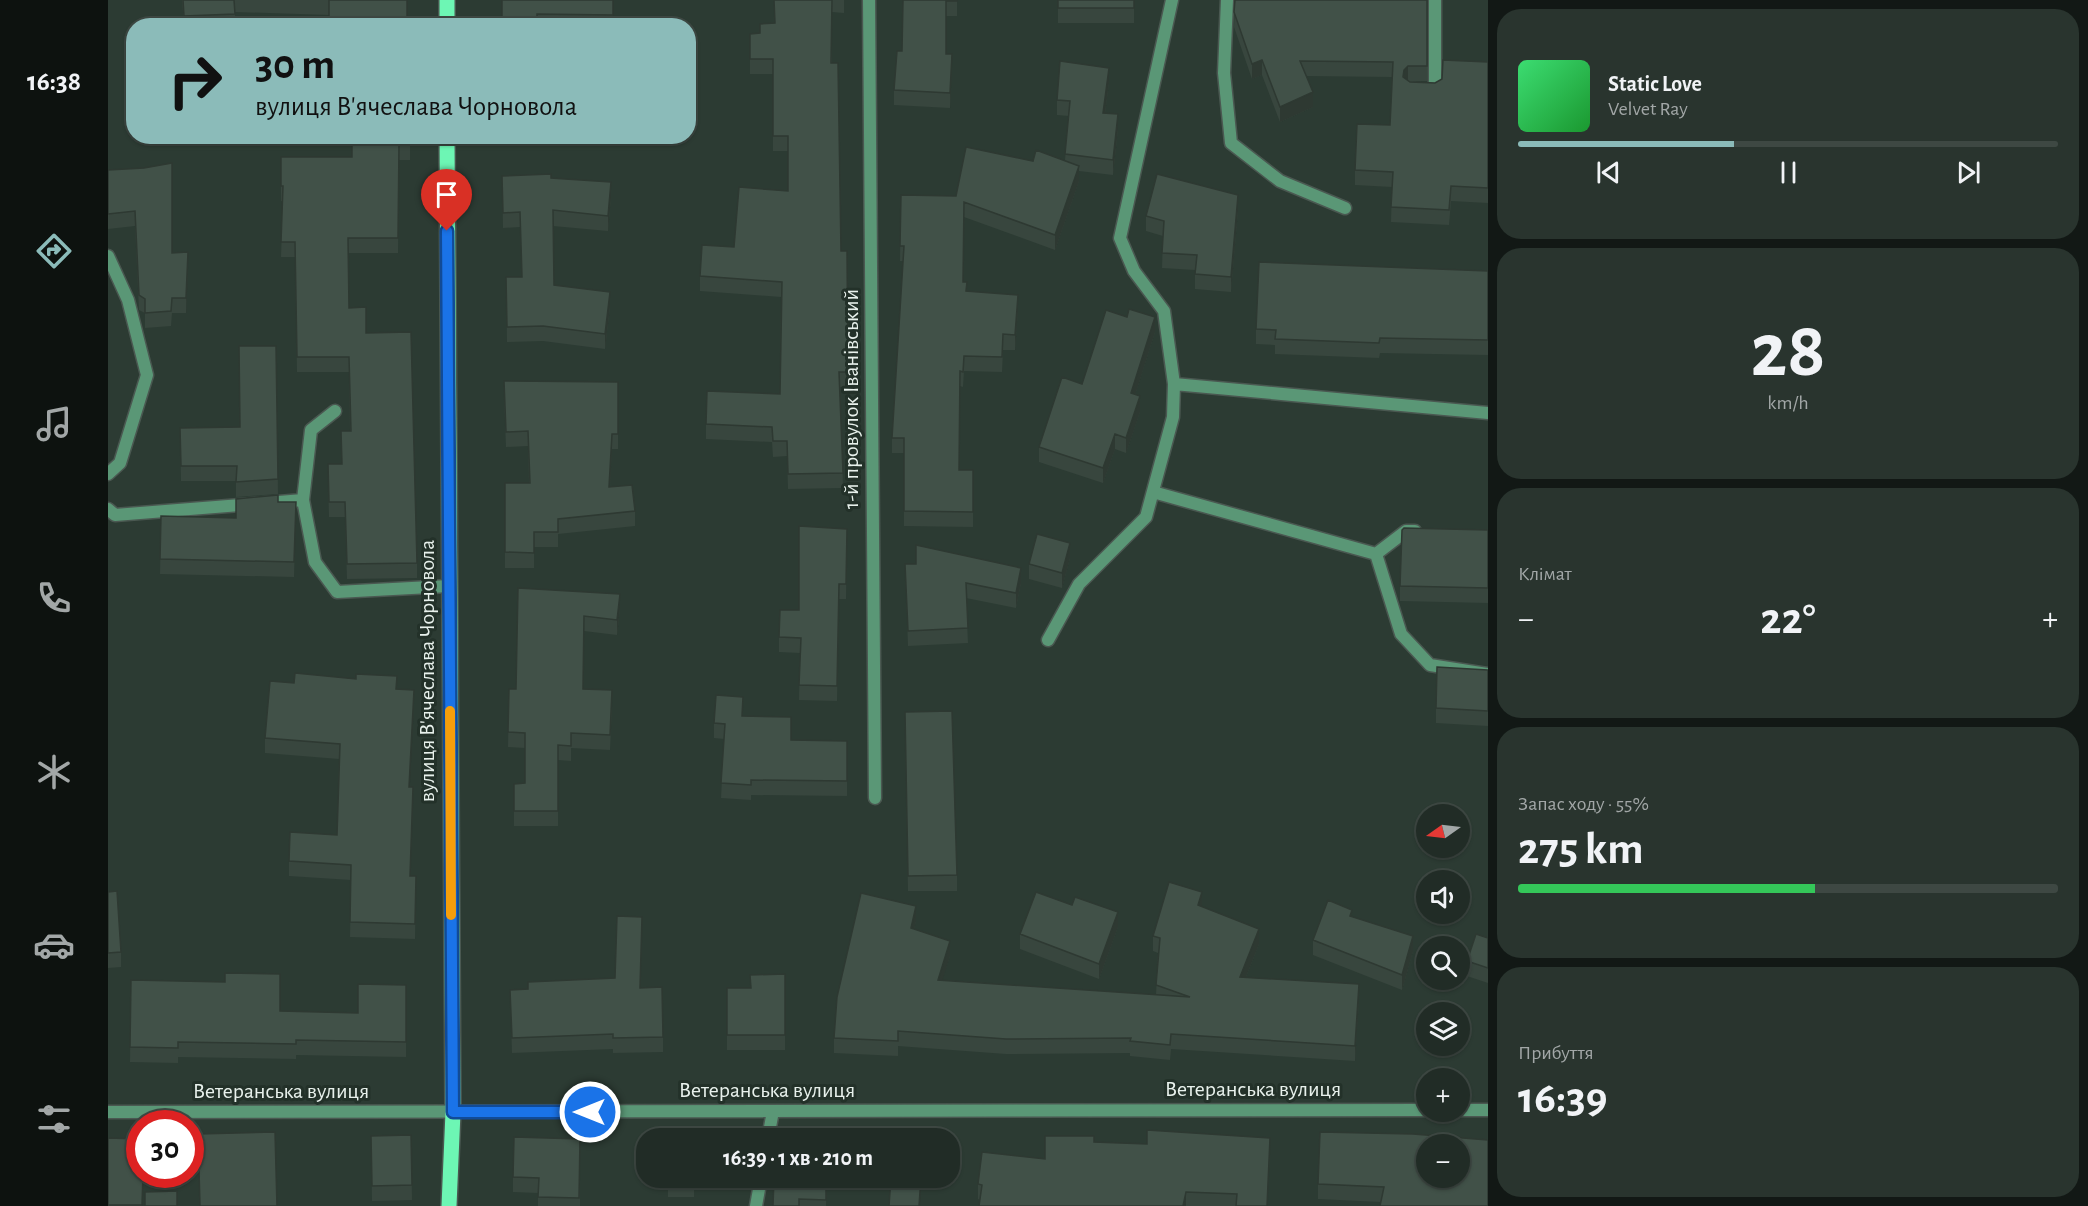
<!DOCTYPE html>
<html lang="uk">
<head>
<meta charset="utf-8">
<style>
	:root { --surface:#212c26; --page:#29342e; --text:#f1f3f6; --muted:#a2a7a7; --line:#3e4843; --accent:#8bbbb9 }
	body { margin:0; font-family:"Alegreya Sans",sans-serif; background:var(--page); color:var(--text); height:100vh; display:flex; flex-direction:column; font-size:22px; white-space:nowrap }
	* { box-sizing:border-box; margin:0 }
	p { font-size:20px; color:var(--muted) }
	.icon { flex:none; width:33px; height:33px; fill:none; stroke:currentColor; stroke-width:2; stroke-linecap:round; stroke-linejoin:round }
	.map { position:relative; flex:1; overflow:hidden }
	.side { display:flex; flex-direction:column; gap:9px; padding:9px; background:#121815; width:600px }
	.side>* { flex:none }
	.banner { position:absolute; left:18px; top:18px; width:570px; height:126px; border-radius:24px; box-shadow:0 2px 4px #0004,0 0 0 2px var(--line); background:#8bbbb9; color:#111; overflow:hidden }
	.needle { width:39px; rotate:256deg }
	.fabs { position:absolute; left:1308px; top:804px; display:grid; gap:12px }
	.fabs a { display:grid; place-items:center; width:54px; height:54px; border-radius:50%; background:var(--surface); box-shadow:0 2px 4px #0004,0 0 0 2px var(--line); font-size:30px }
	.speed { position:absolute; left:18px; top:1110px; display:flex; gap:12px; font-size:30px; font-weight:700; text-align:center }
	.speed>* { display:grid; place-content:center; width:78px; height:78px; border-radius:50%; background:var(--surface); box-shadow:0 2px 4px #0004,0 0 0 2px var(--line); line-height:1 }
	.speed .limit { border:9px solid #d22; background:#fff; color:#111 }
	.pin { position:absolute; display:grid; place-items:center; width:51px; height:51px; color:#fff; margin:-62px -26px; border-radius:50% 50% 50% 0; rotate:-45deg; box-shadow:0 0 6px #0007 }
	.pin .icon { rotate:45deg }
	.me { position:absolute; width:66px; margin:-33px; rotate:270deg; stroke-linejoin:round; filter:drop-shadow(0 0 4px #0008) }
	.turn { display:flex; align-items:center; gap:21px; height:126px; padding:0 30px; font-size:27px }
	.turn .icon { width:78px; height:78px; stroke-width:2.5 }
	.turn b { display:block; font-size:42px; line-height:51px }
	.big { font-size:45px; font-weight:600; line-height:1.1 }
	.side .tile { flex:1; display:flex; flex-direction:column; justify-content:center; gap:9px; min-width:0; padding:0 21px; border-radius:24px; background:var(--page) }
	.side .dial { align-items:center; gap:0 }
	.dial b { font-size:78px; line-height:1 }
	.song { display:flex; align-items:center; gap:18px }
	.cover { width:72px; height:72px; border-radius:9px; background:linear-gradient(135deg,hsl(140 70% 55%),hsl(130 70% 35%)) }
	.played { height:6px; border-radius:3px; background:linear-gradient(90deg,var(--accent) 40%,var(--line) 40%) }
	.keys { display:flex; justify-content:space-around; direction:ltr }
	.heat { display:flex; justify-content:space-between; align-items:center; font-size:33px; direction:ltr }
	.charge { height:9px; border-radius:4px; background:linear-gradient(90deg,#34c759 55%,var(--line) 0) }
	.trip { position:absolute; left:528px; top:1128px; width:324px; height:60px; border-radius:24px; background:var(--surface); box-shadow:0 2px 4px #0004,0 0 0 2px var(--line); font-weight:600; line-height:60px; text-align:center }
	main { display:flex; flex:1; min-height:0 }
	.dock { display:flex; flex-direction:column; width:108px; justify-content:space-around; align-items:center; background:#0d120f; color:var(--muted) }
	.dock .icon { width:42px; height:42px }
	.dock .on { color:var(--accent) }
	.dock b { font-size:27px; color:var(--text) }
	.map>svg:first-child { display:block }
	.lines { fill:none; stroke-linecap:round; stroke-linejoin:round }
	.service-casing { stroke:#4a5851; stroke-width:15 }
	.minor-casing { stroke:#4a5851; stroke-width:15 }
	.primary-casing { stroke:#4a5851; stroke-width:18 }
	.service { stroke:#5a9776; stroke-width:12 }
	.minor { stroke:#5a9776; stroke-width:12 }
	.primary { stroke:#6df6b4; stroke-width:15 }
	.wall { fill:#38463e }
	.shaded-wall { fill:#2e3932 }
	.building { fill:#415148; stroke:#2e3932; stroke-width:1.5; fill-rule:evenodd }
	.route-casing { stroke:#114b97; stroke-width:15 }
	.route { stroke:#1a73e8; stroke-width:10 }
	.slow { stroke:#f59e0b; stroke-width:10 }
	.labels { text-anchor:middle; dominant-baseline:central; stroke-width:6; stroke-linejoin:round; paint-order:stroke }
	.street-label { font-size:22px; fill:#e8f1ec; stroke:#233129 }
</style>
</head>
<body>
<main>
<nav class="dock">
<b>16:38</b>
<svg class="icon on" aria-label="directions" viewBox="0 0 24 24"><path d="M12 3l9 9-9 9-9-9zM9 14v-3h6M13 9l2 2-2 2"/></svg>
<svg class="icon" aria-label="music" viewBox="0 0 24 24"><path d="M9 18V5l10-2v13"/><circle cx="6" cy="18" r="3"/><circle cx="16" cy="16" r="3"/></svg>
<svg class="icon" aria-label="phone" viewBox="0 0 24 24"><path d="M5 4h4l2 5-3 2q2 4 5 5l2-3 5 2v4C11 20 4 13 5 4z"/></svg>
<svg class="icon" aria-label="climate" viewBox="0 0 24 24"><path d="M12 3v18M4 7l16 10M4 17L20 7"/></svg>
<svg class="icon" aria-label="car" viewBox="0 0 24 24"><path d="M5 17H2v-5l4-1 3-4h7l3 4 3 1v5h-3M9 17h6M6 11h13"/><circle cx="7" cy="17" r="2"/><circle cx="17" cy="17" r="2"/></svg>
<svg class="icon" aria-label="filters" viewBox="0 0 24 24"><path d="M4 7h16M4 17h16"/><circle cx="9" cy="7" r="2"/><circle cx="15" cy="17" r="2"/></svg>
</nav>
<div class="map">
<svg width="1380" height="1206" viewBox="0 0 1380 1206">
	<rect width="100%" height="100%" fill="#2c3b33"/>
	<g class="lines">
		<g class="service-casing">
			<path id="service" d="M1119,0l-3,73 7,70 49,38 65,27
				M1319,90h8v-90
				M0,256l20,44 19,75 -27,88 -12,11
				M1066,384l314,29
				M1045,492l223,62
				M195,500l8,-70 24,-19
				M0,509l7,6 188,-15 12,62 22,30 112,-6
				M1268,554l25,80 29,31 58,9
				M1268,554l30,-23h9
				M940,640l31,-56 67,-67 27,-100 1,-33 -10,-73 -30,-40 -14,-33 52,-238"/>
		</g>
		<g class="minor-casing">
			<path id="minor" d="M761,0l6,798
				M1352,1110h28
				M0,1112l1318,-2
				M660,1138l5,-27
				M648,1206l5,-28"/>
		</g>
		<g class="primary-casing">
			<path id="primary" d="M339,0v26
				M339,136l6,976 -4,94"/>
		</g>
		<use href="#service" class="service"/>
		<use href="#minor" class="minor"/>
		<use href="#primary" class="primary"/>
	</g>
	<path class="wall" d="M74,0h225v26h-78v-11l-94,-3v14h-51z
		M394,0h111v26h-111z
		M666,0h70v13l-12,-1v51l9,188h6l1,136h-8l3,101 -55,1 -1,-33 -14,1 -1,-15 -66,-3v-15l74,-30 1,-97 -81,-6v-15l34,-29 54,-56v-40h-15v-77h-23v-40l10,-1 15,-10z
		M795,0h54v16h-11v38l6,15 -2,39 -56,-3v-15l8,-39z
		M950,0h76v23h-76z
		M1127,0h192v81h-18l26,2 53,-21v141l-37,-2 -2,24 -58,-3 1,-35 -37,-2v-15l35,-45 2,-48 -86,-1 7,31 -33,15 -18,-47 -10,4 -18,-52z
		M1001,83l-4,30 13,16 -5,46 -34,-4v10l-24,69 -91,-33 -1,65 4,9 51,19 -3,40h-12l-1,22 -38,-1 -1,16 -3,-1 -1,84h14v57l-69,-1v-73h-12v-15l11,-177h-3l1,-66 55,1 77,-35 32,-1 4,-44 -12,-1v-15z
		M302,136v24h-11l-1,93h-50l1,55 17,25 51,230v15l-70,1 -2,-62h-16l-1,-38 14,-15 8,-33 -1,-59h-52l-2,-115h-14l2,-56h-2v-44h71z
		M420,136h26v6l-26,1z
		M0,170l64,83 16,14 -2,46h-14l-1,13 -26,2v-15l-6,-3 -4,-84 -27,3z
		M394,176l49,2 60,19 -3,34 -55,-5 1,59 56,22 -5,42 -62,-8 -36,1 -1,-65h16l-2,-50 -17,1z
		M1130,210l-7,82 -36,-3v-19l-33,-2 1,-32 -17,-5v-15z
		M1380,271v84l-108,-2 -1,5 -104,-4v-9l-19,-1v-15z
		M1047,332l-20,63 5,17 -14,41 -11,-4 -12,34 -64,-21v-15l43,-63z
		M168,346l2,148 -42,3v-16h-55l-1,-53 60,-1z
		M510,382v67h-6l-2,38 25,24v15l-77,8v13h-24v21h-29v-85h24l-1,-37 -22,1 -2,-51z
		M170,502h18l-2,75 -134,-3 1,-58 75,2z
		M739,529l-1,70h-7l-2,102 -38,-1 1,-47 -21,-1v-15l20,-27z
		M1380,530v73l-88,-2v-15z
		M962,558l-8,30 -33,-9v-15z
		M797,564l116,19 -5,25 -50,-10 2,45 -60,3z
		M410,588l102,21 -3,26 -33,-4 -1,58 29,16 -2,45 -39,-2v13l-13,-1v66h-44v-42l11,-1v-35l-17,-1 1,-58h7z
		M1380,670v56l-52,-3v-15z
		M289,689l17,17 -5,81 4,15 -3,74h6l-1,63 -65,-2 1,-57 -62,-4v-15l48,-26 2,-76 -74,-6v-15z
		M635,716l48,24 56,1v55l-96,-1v5l-30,-2 3,-59 -10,-1v-15z
		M797,727l52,148v16h-49z
		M0,892l13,60v15l-13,1z
		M1094,906l57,38 -13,33 113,23 -4,61 -184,-12 -1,11 -40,-4v-3l-124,1 -108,-8v10l-64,-3v-15l82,-117 -2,8 36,27 -8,24 214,15 2,-42 -5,-2v-15z
		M1244,917l61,34 -11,39 -89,-35v-15z
		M1010,927l-19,52 -79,-30v-15z
		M534,932l-2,56 23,49v15l-50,1v-4l-101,4 -2,-63 18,-1 87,-11z
		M1380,938v45l-21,-7v-15z
		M677,974v76h-58v-62h23z
		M23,980l149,31 78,2 48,-28v72l-110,-2v4l-118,-2v6l-48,-1z
		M303,1135l1,65 -40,1 -1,-65z
		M0,1138l34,68h-34z
		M472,1139v67h-42v-13l-25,-1v-15z
		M1380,1140l-107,62 -63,-3v-15z
		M986,1142l176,11 -3,53h-288l1,-6 -2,-1v-15z
		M560,1178h26v19h-26z
		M719,1178l-1,28h-53z"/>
	<path class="shaded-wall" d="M844,54v15l-2,39v-15z
		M1154,60v15l-10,4v-15z
		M1300,66v15l-4,4v-15z
		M1001,68v15l-6,45v-15z
		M1205,92v15l-33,15v-15z
		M1010,114v15l-5,46v-15z
		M971,166v15l-24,69v-15z
		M503,182v15l-3,34v-15z
		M1130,195v15l-7,82v-15z
		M80,252v15l-2,46v-15z
		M502,292v15l-5,42v-15z
		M910,295v15l-3,40v-15z
		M1047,317v15l-24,76v-15z
		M1032,396v16l-14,41v-15z
		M504,434v15l-3,53v-15z
		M1007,434v15l-12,34v-15z
		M962,543v15l-8,30v-15z
		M913,568v15l-5,25v-15z
		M512,594v15l-3,26v-15z
		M306,690v16l-5,96v-15z
		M1094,892v15l-4,-2z
		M808,906v15l-5,22v-15z
		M1010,912v15l-19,52v-15z
		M1151,929v15l-19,48v-15z
		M1305,936v15l-11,39v-15z
		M842,941v15l-12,39v-15z
		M1251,984v16l-4,61v-15z
		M813,1178v12l-1,16h-1z
		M1078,1192v14h-3z"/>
	<path class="building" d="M75,0h51l1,14 -51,2z
		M221,0h78v26h-78z
		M394,0h111v15l-76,-1v12h-35z
		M666,0h58l-1,63h7l3,188h6l1,121h-9l4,101 -55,1 -1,-33h-14l-1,-14 -66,-3 1,-33 73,3 2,-112 -82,-6 2,-31 32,2 5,-60 49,4v-55h-15v-77h-23v-25l10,-1v-9l15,-1z
		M795,0h54v1h-11v53h6l-2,39 -56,-3 3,-39h5z
		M950,0h76v8h-76z
		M1127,0h192v66h-19l-4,4 -1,7 7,5 25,1 7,-4 1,-19 45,2v126l-37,-2 -2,24 -58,-3 2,-35 -38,-2 2,-46 33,1 3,-63 -93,-1 13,31 -33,15 -18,-47 -10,4 -18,-52z
		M952,61l49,7 -6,45 15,1 -5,46 -48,-6 5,-53 -13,-1z
		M244,136h58v9h-11l-1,93h-50l1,70 17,-1v26l45,-1 6,231 -70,1 -2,-62h-16l-1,-38h14l-1,-33h10l-2,-74h-52l-2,-115h-14l2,-56h-2v-29h71z
		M858,147l67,14 3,-11 43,16 -24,69 -91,-33 -1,80h4l-1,9 52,4 -3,40 -12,-1 -1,23 -38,-1 -1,16 -3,-1 -1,99h14v42l-69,-1v-73h-12l12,-192h-4l1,-51 55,1z
		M64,163v90l16,-1 -2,46h-14l-1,13 -26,2v-14l-6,-4 -4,-84 -27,3v-44l36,-2z
		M443,174v4l60,4 -3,34 -55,-6 1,75 56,7 -5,42 -62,-8 -36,1 -1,-50h16l-2,-65 -17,1 -1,-37z
		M1049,174l81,21 -7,82 -36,-3 2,-19 -35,-2 2,-32 -18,-5z
		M1151,262l229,9v69l-108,-2 -1,5 -104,-4 1,-9 -20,-1z
		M1021,309l26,8 -24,76 9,3 -14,42 -11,-4 -12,34 -64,-21 23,-70 20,7 24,-74 21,7z
		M131,346h37l2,133 -42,3 1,-16h-56l-1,-38 60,-1z
		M396,381l114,1v52h-6l-3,53 23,-2 3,26 -77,8v13h-24v21l-29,-1v-69h25l-2,-52 -22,1z
		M170,495v7h18l-2,60 -134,-3 1,-43 75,2v-19z
		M691,526l48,3 -1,55h-7l-2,102 -38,-1 2,-47 -22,-1 1,-27h19z
		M1296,528l84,2v58l-88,-2 2,-56z
		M929,534l33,9 -8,30 -33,-9z
		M808,545l105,23 -5,25 -50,-10 2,45 -60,3 -3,-67h11z
		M410,588l102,6 -3,26 -33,-4 -1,73 29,1 -2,45 -39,-2v13l-13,-1v66h-44v-27l11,-1v-50l-17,-1 1,-43h7z
		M1329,667l51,3v41l-52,-3z
		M187,673l61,6v-5l41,2 -1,13 18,1 -5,97h4l-3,89h6l-1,48 -65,-2 1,-57 -62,-4 1,-29 47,3 3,-91 -75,-6 5,-57 24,2z
		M608,695l27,2 -1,19 49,1v23l56,1v40l-96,-1v5l-30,-2 4,-59 -11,-1z
		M844,711l5,164 -49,1 -3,-164z
		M1061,882l33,10 -4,13 61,24 -19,48 119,7 -4,62 -184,-12 -1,11 -40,-4 1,-3 -125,1 -108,-8v10l-64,-3 3,-41 24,-104 55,13 -5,22 39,13 -12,39 252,17 -34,-12 4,-47 -7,-2z
		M9,891l4,61 -13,1v-61z
		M928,892l36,13 3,-8 43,15 -19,52 -79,-30z
		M1220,900l24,10 -2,6 63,20 -11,39 -89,-35z
		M509,916l25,1 -2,71 22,-1 1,50 -50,1v-4l-101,4 -2,-48 18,-1v-7l87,-4z
		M1368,934l12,4v30l-21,-7z
		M117,973l55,1v37l78,2v-29l48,1v57l-110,-2v4l-118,-2v6l-48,-1 1,-67 94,2z
		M677,974v61h-58v-47h24l-1,-13z
		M1039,1130l123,8 -3,68h-31l1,-12 -51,-2 -3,14h-204l3,-21 -4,-1 4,-32 63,7v-23h49v6l53,2z
		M167,1132l2,74h-77l-2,-72z
		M1212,1132l93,2 75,6v66h-108l4,-19 -66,-3zM1318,1144h34v34h-34z
		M685,1134l35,2v2h-35z
		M303,1135l1,50 -40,1 -1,-50z
		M406,1137l66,2 -1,59 -41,-1 1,-19 -26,-1z
		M0,1138l32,1v35h3l-1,31h-34z
		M560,1178h26v4h-26z
		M666,1178h52v22l-27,-1v7h-26z
		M783,1178h30l-2,28h-30z
		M69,1191v15h-32v-14z"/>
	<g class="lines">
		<g class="route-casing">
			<path id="route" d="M339,231l6,881h137"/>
		</g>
		<use href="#route" class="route"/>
		<path class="slow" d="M342,711l1,204"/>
	</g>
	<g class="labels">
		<g class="street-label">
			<text transform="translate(743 399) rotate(-90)">1-й провулок Іванівський</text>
			<text transform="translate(319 671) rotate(-90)">вулиця В'ячеслава Чорновола</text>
			<text x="1145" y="1089">Ветеранська вулиця</text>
			<text x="659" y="1090">Ветеранська вулиця</text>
			<text x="173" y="1091">Ветеранська вулиця</text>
		</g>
	</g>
</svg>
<div class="fabs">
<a><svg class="needle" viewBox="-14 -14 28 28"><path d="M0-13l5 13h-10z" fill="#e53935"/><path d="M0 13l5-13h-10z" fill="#a2a7a7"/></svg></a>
<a><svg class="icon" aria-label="sound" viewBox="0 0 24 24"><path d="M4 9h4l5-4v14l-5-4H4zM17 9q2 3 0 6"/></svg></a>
<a><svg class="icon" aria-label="search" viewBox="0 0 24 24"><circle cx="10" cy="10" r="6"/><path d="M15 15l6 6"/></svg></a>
<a><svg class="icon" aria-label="layers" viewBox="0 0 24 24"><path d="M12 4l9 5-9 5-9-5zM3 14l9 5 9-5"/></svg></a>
<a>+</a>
<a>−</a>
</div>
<div class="speed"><div class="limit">30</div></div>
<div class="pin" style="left:339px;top:231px;background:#d93025"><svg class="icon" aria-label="arrive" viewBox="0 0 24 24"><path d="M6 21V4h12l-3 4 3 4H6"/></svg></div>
<svg class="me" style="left:482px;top:1112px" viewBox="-20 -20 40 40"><circle r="17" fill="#1a73e8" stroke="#fff" stroke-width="3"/><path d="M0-11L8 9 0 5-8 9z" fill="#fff"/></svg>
<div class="trip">16:39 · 1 хв · 210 m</div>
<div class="banner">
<div class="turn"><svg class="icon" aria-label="right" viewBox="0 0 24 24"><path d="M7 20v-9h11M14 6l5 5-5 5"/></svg><div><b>30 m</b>вулиця В'ячеслава Чорновола</div></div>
</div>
</div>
<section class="side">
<div class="tile">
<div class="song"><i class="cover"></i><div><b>Static Love</b><p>Velvet Ray</p></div></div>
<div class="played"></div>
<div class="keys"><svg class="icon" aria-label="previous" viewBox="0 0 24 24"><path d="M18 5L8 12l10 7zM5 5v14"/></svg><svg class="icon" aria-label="pause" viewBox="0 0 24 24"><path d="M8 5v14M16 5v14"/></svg><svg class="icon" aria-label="next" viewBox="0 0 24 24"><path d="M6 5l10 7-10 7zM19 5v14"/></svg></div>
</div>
<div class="tile dial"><b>28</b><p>km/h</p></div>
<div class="tile"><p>Клімат</p>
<div class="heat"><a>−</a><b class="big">22°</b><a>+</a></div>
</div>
<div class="tile"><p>Запас ходу · 55%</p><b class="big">275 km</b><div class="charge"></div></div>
<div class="tile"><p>Прибуття</p><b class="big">16:39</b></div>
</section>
</main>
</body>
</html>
